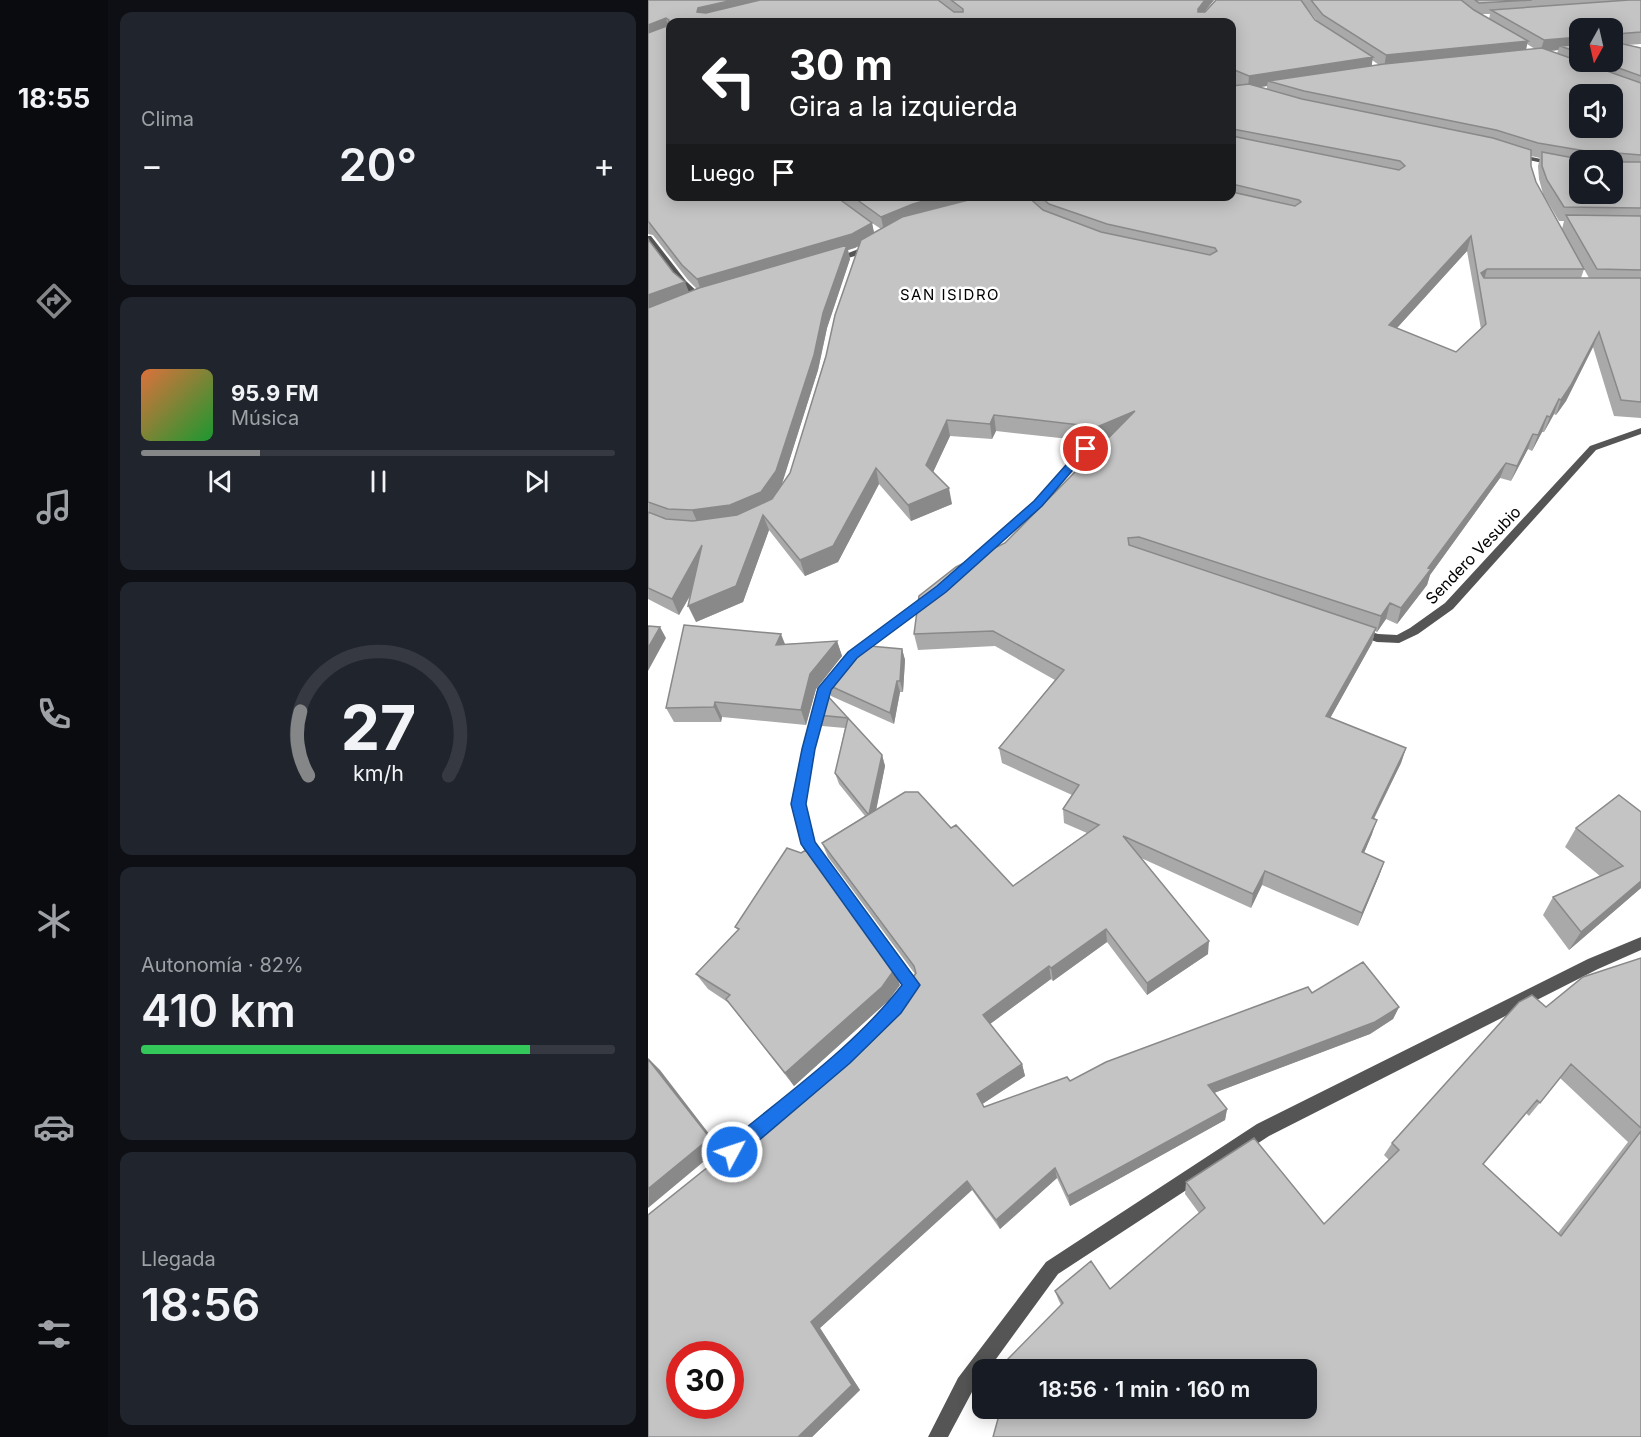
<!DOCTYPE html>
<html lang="es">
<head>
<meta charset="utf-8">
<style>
	:root { --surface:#171b24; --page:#20242c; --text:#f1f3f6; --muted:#9ea1a6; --line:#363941; --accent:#858687 }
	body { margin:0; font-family:Inter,sans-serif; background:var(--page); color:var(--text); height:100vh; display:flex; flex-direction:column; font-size:22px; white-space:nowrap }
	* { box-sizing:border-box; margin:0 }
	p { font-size:20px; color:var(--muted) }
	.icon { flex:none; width:33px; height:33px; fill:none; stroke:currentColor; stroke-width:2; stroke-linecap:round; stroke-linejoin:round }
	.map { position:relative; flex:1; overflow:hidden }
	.details { display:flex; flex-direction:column; gap:12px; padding:12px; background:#0d0f14; width:540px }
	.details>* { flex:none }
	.top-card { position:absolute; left:18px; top:18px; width:570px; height:183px; border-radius:12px; box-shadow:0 3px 15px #0003; background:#202124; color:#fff; overflow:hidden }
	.needle { width:39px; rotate:188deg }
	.tools { position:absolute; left:921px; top:18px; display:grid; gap:12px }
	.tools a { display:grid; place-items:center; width:54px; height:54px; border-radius:12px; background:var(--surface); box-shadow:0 3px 15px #0003; font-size:30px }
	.speed { position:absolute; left:18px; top:1341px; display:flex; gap:12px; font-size:30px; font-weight:700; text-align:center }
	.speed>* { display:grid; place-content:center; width:78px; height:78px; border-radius:50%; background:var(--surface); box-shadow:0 3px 15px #0003; line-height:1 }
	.speed .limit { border:9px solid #d22; background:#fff; color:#111 }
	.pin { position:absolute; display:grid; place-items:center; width:51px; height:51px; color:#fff; margin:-26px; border:3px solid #fff; border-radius:50%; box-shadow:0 2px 6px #0007 }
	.me { position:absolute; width:66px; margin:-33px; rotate:50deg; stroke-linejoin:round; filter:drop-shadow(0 0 4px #0008) }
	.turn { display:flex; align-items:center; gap:21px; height:126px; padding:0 24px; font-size:27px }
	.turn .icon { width:78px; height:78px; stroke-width:2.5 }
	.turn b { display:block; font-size:42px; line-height:51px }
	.then { display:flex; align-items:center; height:57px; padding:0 24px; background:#0003; gap:12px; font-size:22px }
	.big { font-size:45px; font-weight:600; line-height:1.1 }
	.details .tile { flex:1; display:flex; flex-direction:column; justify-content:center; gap:9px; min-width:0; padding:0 21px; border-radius:12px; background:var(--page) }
	.details .dial { align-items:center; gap:0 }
	.dial svg { height:156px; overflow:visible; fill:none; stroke:var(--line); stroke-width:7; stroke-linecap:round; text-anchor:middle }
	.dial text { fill:var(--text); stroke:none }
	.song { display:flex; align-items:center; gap:18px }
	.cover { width:72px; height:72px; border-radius:9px; background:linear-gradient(135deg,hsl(20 70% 55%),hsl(130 70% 35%)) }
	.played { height:6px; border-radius:3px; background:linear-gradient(90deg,var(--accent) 25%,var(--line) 25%) }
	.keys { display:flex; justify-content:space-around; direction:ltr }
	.heat { display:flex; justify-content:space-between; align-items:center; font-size:33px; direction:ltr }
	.charge { height:9px; border-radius:4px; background:linear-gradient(90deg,#34c759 82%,var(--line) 0) }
	.trip { position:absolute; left:324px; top:1359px; width:345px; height:60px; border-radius:12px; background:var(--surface); box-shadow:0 3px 15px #0003; font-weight:600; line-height:60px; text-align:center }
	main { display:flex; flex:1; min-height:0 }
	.menu { display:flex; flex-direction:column; width:108px; justify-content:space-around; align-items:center; background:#090b0e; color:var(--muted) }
	.menu .icon { width:42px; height:42px }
	.menu .active { color:var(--accent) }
	.menu b { font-size:27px; color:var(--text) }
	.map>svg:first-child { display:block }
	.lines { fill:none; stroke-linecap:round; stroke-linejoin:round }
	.street { fill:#555; fill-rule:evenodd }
	.wall { fill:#a9a9a9; fill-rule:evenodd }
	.shaded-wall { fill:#898989 }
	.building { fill:#c4c4c4; stroke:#898989; stroke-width:1.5; fill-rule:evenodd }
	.route { fill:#1a73e8; stroke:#114b97; stroke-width:1.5 }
	.labels { text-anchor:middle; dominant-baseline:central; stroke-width:5; stroke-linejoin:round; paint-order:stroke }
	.far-neighbourhood-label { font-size:15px; letter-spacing:1.5px; fill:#000; stroke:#fff }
	.street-label { font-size:16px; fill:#000; stroke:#fff }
</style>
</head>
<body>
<main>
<nav class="menu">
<b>18:55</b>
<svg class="icon active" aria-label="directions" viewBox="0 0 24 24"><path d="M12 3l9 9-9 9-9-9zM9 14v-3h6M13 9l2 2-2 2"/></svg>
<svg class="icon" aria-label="music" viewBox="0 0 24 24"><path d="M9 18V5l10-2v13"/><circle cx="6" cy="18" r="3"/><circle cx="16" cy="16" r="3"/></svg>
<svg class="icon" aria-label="phone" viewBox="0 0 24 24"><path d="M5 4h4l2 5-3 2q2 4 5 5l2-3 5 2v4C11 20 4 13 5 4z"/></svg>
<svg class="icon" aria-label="climate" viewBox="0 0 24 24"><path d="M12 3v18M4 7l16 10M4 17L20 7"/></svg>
<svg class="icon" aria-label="car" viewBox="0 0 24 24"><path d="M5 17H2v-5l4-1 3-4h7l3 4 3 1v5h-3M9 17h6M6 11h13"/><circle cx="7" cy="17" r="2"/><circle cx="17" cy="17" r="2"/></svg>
<svg class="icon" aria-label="filters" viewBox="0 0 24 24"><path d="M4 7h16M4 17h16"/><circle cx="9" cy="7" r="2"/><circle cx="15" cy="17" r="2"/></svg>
</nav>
<section class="details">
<div class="tile"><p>Clima</p>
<div class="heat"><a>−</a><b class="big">20°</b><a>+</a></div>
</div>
<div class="tile">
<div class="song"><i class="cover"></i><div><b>95.9 FM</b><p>Música</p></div></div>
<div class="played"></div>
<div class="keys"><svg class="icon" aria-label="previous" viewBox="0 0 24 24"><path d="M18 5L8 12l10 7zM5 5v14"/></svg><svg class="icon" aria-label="pause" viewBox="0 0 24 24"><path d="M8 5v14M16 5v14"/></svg><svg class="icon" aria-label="next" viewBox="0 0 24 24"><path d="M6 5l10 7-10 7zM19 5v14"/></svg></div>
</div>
<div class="tile dial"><svg viewBox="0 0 100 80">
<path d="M14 69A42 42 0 1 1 86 69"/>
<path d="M14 69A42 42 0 0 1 10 36" stroke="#858687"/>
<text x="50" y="56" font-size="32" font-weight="700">27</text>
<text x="50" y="72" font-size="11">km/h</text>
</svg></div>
<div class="tile"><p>Autonomía · 82%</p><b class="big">410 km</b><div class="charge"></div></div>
<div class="tile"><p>Llegada</p><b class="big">18:56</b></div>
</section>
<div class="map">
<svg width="993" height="1437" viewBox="0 0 993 1437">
	<rect width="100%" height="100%" fill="#fff"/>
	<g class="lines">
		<path class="street" d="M869,154l63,13v4l-65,-14 -1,-1z
			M0,236h3l35,45 17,16v4h-6l-17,-16 -32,-42z
			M219,243l7,2 -12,9 -28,8 -4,-2 26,-10z
			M993,428v6l-45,16 -143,159 -35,25 -19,9 -22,-1 -21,-7 -2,-3 2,-3 4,-1 18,6 19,1 13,-7 35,-25 145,-157z
			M438,446l5,3 -2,2 -48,54 -68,62h-8l-1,-2 1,-2 70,-62 48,-54z
			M282,593l4,1 1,3 -1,3 -77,58h-8l-2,-3 2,-3z
			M190,669l6,4 -14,17 -16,59 -10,55 10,38 103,138 2,5c-3,7 -7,13 -14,16l-5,-2 -2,-5 5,-9 -100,-137 -11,-44 10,-55 17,-61 15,-18z
			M993,937v13l-43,19 -329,167 -211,138 -70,96h-6v7l-10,15 -24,45h-20l30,-59 88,-116 211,-138 331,-165z"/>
	</g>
	<path class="wall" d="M0,0h566l-10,12 111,8 2,1 -16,-21h340v44l-14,1 14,3v370l-27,-2 -21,-69 -27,54 -10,14 -2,-1 -10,18h-2l-10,19 -4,-2 -17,32 -11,-3 -70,97 -3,10 -30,39 -11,-5 -9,13 -2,-1 -3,12 -42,75 76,30 -5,15 -27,56 -2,15 -8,19 20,9 -5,14 -21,50 -96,-41 -11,23 -110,-50 67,96 -61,41 -40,-53 -54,39 -2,-2 -61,45 32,40 3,12 -43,28 2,3 86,-26 242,-88 87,14 -6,12 -23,15 -156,59 13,16 -2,11 -155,86 -13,-28 -57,51 -28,-39 -152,138 40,62 -48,47h-164l77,-280 76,-63 95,-92 19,-28 -87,-117 -6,-14 43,-27 -26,-32 -4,-11 10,-45 -23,-2 -4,-11 6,-23 58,63 3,11 -9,43 75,19 62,58 74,-53 -23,-10 -1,-14 9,-14 -70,-32 -3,-15 56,-68 -60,-34 -77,4 -4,-16 195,-196 -12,4 -101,-11 -4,8 -42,-3 -17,36 19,32 -41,17 -32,-37 -41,78 -33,14 -36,-46 -26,72 -47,20 -4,-29 -13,22 -31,-16v-360l41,53 8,-3 -9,-9 -35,-45 -5,-1zM833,14h9l-1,5zM584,22v174h-204v2l-1,-2h-357zM932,28l32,34h-32zM879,44l8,5 -9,1zM910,50l-1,4 -7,-3zM724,60l7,5 -7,1zM619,86v3l-7,-2zM883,156l9,2 -2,8 1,13 4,15 16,27h5l-2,8 -26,-47 -5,-16zM224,223l9,6 -7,4zM211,246l-69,227 -9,13 37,-116 9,-42 23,-69 -2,-9zM819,251l14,78 -25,23 -59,-24zM936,269l5,9h-8z
		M189,641l5,15 -26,33 -10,36 -84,-8 -1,5h-47l-8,-14 119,-64z
		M254,649l3,11 -2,32h-3l-6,32 -63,-28 -5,-12z
		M993,812v76l-72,62 -26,-35 10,-18 47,-21 -35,-29 11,-19z
		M87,927l165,58 -12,16 -94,85 -65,-83 -21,-14 -12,-15 42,-44z
		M993,958v479l-580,-132 -3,-6 -3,-8 55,-2 89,-76 -14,-19 1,-12 138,42 65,-64 -5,-5 8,-12 154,-136zM912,1078l68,64 -70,91 -75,-69 43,-51 3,3z"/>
	<path class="shaded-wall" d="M85,0h66l-98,20 -4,-8 1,-4z
		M557,0h9l-17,21 1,-12z
		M18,18l3,12 -21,8v-13z
		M932,37v11l-20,-2 -2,4 -18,2 4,-12z
		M880,41l-3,12 -141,15 2,-13z
		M725,57l-2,13 -103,11 -1,5 -19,3 1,-13z
		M587,78l-1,13 -2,1v-12z
		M292,196h68l-124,35 -3,-14 32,-13z
		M224,223l3,14 -20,11 -7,2 2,9 -23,69 -9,42 -37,117 -14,20 -68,19 -7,-16 10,-217 -5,-14z
		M823,236l-4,15 -81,89 3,-15z
		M839,269l-4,15 -2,-11z
		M37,282l6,15 -43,17v-19z
		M951,332l-6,15 -27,54 -10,14 5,-15z
		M911,399l-5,15 -10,18 6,-15z
		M487,411v15l-38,16v-15z
		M346,415l2,16 -4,8 -2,-15z
		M899,416l-5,16 -10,19 6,-16z
		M299,420l3,16 -21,45 -3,-16z
		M885,434l-5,15 -17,32 6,-15z
		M858,463l-6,15 -70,97 -3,10 -30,39 4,-16 27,-40z
		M228,468l3,16 -41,78 -33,14 -5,-16z
		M301,488l3,16 -41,17 -3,-16z
		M115,515l6,15 -26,72 -47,20 -8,-16z
		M54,545l7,16 -30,54 -7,-16z
		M742,603l-4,16 -9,13 4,-16z
		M12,627l6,11 -18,33v-23z
		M728,628l-4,15 -49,88 3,-15z
		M133,634l6,15 -11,-4z
		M189,641l5,15 -26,33 -10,36 -5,-15 9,-36z
		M254,649l3,11 -2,32 -3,-11z
		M249,681l3,11 -6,32 -4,-11z
		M67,702l7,15 -1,5 -7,-15z
		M758,748l-5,15 -34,69 5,-14z
		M234,755l3,11 -12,60 -4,-10z
		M729,820l-5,14 -14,33 4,-15z
		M736,862l-5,14 -21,50 4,-13z
		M617,871l-3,14 -11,23 2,-14z
		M993,881v7l-72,62 12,-18z
		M458,929l1,13 -54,39 -2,-13z
		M561,941l-1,13 -61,41v-12z
		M401,966l2,13 -65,48 -3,-12z
		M246,970l6,15 -12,16 -94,85 -9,-13z
		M751,1007l-6,12 -23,15 -164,62 2,-11z
		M1,1059l11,11 60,78 -72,60z
		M374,1064l3,12 -44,29 -4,-11z
		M579,1109l-2,11 -155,86 -2,-10z
		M407,1168l2,10 -57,51 -4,-9z
		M319,1181l5,9 -152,138 40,62 -48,47h-14l13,-115z"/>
	<path class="building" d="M0,0h85l-35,8 -1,4 9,1 54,-13h178l16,12h9v-3l-12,-9h254l-7,9v3h7l11,-12h85l14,20 58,37 -124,19 -17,-7v-47h-562v174h165l37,27 -20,11 -155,45 -15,-14 -34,-44v-188l19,-7 2,-6 -3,-2 -18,7z
		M663,0h150l13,10 54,31 -142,14 -63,-40z
		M827,0h57l-53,3z
		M981,0h12v32l-25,2 -3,2 1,6 27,6v28l-39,-14h10v-34h-32v9l-36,3 -53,-30z
		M932,44v9l-20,-7z
		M894,48l99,35v72l-24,-2 -3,6 2,3h25v46l-77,-1 -17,-27 -5,-14v-14l42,8 3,-3 -2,-6 -47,-8 -42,-13 -192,-39 -36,-10 116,-17zM932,94h32v34h-32zM932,160h32v34h-32z
		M601,84l53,15 191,39 38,12v16l5,16 48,87h-97l-6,4 3,5h157v124l-20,-2 -22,-68 -28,53 -10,15 -2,-1 -9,18 -3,-1 -9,19 -5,-1 -16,32 -11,-3 -78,105 3,1 -30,39 -11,-5 -9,13 -242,-79 -11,1 1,7 247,83 -50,88 80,32 -34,70 5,2 -15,32 22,10 -22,51 -97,-42 -12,23 -130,-58 86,105 -62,42 -41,-54 -55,39 -2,-2 -66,49 39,49 -45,30 7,13 83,-30 3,4 36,-19 202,-75 4,6 51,-31 36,45 -24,15 -167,63 19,24 -159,87 -13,-28 -59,52 -29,-39 -156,141 41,63 -54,52h-150v-222l75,-60 1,2 77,-63 -2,-3 97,-89 20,-29 -2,-7 -92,-123 83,-51h13l33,36 5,-3 57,61 86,-61 -36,-16 16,-24 -80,-37 65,-78 -71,-39 -79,3 5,-38 37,-29 49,-24 130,-132 -38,16 -103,-12 -4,9 -43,-4 -21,45 23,23 -41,17 -32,-37 -43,78 -33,14 -37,-45 -27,71 -48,20 14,-61 -30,54 -24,-11v-76l18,7 27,2 44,-6 35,-16 18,-26 36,-117 9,-41 26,-75 41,-23 82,-21h43l16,14 58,22 109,23 7,-4 -2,-3 -108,-24 -58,-20 -9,-8h192v-4l63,14 6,-4 -2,-2 -67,-16v-48l167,34 6,-4 -5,-5 -167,-32 -1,1v-44zM823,236l15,88 -30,28 -67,-27zM32,1354h50v52h-50z
		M204,196h88l-27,8 -32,13z
		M918,215l75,1v54l-44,-1z
		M0,239l25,33 12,10 -37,13z
		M199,245l-24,68 -9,42 -38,116 -15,21 -31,13 -38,5 -24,-1 -20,-7v-194l51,-20z
		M36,625l97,9 -5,11 61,-4 -27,33 -9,36 -86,-8 -1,5 -48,1z
		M0,626l12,1 -12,21z
		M211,645l43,4 -2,32h-3l-7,32 -64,-29 2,-5z
		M176,692l58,63 -13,59h-1l-33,-41 13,-55 -30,-3z
		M971,795l22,17v69l-60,51 -28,-35 70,-31 -47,-38z
		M139,848l14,5 5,-3 88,120 -12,17 -97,86 -59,-74 4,-4 -34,-21 43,-45 -4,-2z
		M993,958v170l-70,-64 -31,39 -3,-3 -54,64 78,72 80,-105v306h-648l8,-29h305v-38h-301l-3,-5 61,-62 -8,-12 36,-30 19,28 95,-81 -19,-26 68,-44 70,86 75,-74 -7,-7 127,-141 13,-7 14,12 37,-30z
		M0,1059l62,79 -62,51z"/>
	<path class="route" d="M438,446l5,3 -2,2 -47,55 -96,86 -89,66 -26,32 -16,59 -9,55 9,38 105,143 -19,28 -51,50 -112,95 -6,3 -7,-3 -2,-6 2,-7c60,-50 129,-98 177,-160l-101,-141 -10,-40 11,-55 16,-61 30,-36 89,-66 97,-85 48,-54z"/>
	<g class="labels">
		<g class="far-neighbourhood-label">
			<text x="302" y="294">SAN ISIDRO</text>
		</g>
		<g class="street-label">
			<text transform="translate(825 555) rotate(-46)">Sendero Vesubio</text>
		</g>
	</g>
</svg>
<div class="tools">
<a><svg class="needle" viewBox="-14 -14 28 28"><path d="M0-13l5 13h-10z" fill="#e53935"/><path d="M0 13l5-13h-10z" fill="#9ea1a6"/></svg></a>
<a><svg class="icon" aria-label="sound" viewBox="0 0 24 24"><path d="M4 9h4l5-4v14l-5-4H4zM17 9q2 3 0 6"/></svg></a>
<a><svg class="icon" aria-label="search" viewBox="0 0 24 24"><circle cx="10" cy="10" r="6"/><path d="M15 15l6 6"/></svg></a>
</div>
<div class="speed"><div class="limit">30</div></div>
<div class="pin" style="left:438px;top:449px;background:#d93025"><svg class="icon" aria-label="arrive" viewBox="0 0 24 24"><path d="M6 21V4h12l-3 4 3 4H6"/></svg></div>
<svg class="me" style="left:84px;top:1152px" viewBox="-20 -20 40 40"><circle r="17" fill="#1a73e8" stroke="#fff" stroke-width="3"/><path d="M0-11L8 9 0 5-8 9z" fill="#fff"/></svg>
<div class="trip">18:56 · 1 min · 160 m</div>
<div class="top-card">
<div class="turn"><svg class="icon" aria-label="left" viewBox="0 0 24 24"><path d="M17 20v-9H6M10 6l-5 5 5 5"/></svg><div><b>30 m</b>Gira a la izquierda</div></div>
<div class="then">Luego<svg class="icon" aria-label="arrive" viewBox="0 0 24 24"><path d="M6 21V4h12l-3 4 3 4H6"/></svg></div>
</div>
</div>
</main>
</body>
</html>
